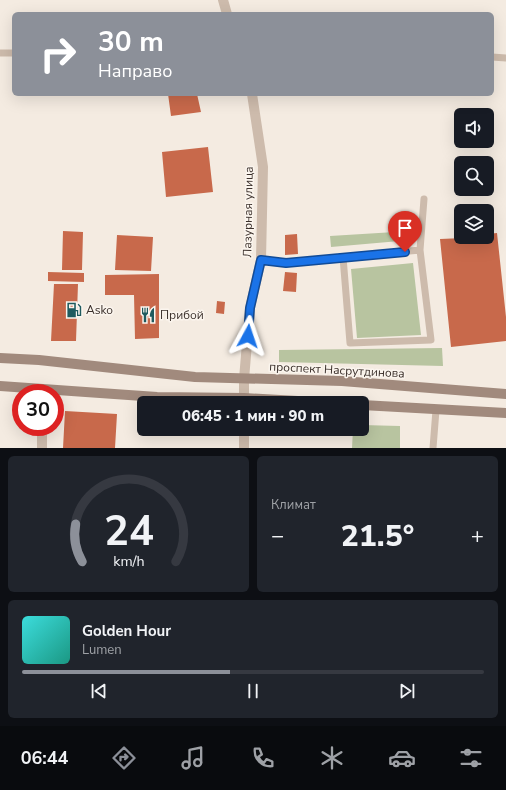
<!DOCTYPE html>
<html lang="ru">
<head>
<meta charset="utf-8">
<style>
	:root { --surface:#171b24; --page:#20242c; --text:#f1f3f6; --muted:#9ea1a6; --line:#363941; --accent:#8c9099 }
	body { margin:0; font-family:"Nunito Sans",sans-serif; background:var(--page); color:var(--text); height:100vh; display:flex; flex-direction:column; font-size:15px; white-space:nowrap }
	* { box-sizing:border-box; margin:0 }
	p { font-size:13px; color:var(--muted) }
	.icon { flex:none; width:22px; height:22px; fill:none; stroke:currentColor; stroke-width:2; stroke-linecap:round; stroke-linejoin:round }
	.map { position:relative; height:448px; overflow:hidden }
	.sheet { display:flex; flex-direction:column; gap:8px; padding:8px; background:#0d0f14; flex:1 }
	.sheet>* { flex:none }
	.hud { position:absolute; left:12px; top:12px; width:482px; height:84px; border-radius:6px; box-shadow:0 4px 16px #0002; background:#8c9099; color:#fff; overflow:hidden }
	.controls { position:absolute; left:454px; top:108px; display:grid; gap:8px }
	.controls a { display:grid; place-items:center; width:40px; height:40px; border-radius:6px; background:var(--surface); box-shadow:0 4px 16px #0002; font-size:20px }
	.speed { position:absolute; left:12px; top:384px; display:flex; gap:8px; font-size:20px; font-weight:700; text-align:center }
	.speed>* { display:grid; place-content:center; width:52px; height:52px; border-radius:50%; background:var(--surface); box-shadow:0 4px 16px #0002; line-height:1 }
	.speed .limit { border:6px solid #d22; background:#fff; color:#111 }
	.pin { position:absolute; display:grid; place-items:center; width:34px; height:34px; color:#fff; margin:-41px -17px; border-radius:50% 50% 50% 0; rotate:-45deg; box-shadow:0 0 4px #0007 }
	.pin .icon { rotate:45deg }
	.me { position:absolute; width:44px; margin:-22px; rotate:5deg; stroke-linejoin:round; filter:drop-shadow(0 0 3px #0008) }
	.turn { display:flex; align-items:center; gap:14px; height:84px; padding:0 20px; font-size:18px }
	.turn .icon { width:52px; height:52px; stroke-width:2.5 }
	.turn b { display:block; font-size:28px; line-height:34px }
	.big { font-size:30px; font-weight:800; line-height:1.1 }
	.sheet .widget { flex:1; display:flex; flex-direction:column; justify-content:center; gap:6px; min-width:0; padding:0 14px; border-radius:6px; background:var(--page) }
	.sheet .dial { align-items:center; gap:0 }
	.dial svg { height:104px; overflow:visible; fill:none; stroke:var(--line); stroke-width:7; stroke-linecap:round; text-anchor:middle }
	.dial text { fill:var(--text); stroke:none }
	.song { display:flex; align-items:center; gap:12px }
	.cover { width:48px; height:48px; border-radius:6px; background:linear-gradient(135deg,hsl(180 70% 55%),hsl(170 70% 35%)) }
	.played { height:4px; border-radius:2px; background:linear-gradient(90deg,var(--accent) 45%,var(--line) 45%) }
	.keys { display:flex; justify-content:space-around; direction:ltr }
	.heat { display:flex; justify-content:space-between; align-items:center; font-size:22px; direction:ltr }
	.sheet .tiles { flex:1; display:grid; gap:8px; grid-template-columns:1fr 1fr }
	.widget:last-child { grid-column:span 2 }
	.trip { position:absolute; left:137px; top:396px; width:232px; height:40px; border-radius:6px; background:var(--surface); box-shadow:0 4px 16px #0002; font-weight:800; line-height:40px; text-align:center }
	.tab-bar { display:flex; height:64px; justify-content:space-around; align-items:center; background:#090b0e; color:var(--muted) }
	.tab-bar .icon { width:28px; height:28px }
	.tab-bar .current { color:var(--accent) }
	.tab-bar b { font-size:18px; color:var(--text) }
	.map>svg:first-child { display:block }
	.green { fill:#b8c4a0 }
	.building { fill:#c8694b }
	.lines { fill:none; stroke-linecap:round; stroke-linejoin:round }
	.lane { stroke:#cdbbac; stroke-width:7 }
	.street { stroke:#cdbbac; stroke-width:10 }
	.secondary { stroke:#a18a7d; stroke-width:10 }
	.route-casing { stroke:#114b97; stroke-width:10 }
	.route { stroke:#1a73e8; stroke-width:7 }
	.labels { text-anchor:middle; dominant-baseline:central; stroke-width:3; stroke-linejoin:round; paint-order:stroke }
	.street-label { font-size:12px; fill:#3b302b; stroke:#fbf5ee }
	.poi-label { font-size:12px; fill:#3b302b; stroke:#fbf5ee; text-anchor:start }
</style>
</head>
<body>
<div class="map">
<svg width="506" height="448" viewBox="0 0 506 448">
	<rect width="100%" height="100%" fill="#f4ebe1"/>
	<path class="green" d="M411,231v9l-80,7 -1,-11z
		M413,263l8,72 -64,3 -6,-69z
		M442,348l1,18 -164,-4v-12z
		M362,425l38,1v22h-48l1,-19h9z"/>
	<path class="building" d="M168,94h29l4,18 -30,4z
		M208,147l5,45 -47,5 -4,-45z
		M63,231l20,1 -1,38h-20z
		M497,233l9,84v24l-55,6 -11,-108 47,-2v-3z
		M297,234l1,20 -13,1v-20z
		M117,235l36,2 -2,34 -36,-1z
		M48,272l36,1v9l-36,-1z
		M285,272l12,1 -1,19 -13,-1z
		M159,274v64l-24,1 -1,-44h-29v-20z
		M54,284h24l-2,57h-25z
		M217,301l8,1 -1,12 -8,-1z
		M65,411l52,3 -2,34h-52z"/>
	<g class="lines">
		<path class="lane" d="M0,53h14
			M492,57l14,1
			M343,257l7,86 81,-3 -11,-90 4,-51
			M261,260l24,3 135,-13
			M433,448l3,-38"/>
		<path class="street" d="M223,0l4,14
			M244,403v-24l6,-71 11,-48 2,-93 -11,-73
			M42,427v21
			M244,429v19"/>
		<path class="secondary" d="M0,358l39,2 156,17 147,4 164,13
			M0,386l157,11 87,1 89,5
			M362,405l144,8"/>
	</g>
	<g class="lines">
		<g class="route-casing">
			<path id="route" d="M248,336l2,-28 11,-48 25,3 119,-11"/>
		</g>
		<use href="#route" class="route"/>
	</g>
	<defs>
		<g id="fuel-bare" transform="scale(1.2)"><path d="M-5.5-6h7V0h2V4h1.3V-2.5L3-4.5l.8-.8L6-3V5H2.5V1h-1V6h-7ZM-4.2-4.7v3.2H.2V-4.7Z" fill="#1f5a5e" stroke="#fbf5ee" stroke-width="2.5" paint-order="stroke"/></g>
		<g id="restaurant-bare" transform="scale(1.2)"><path d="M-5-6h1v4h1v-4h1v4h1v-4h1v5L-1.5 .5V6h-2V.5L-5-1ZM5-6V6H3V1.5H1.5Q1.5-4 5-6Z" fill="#1f5a5e" stroke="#fbf5ee" stroke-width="2.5" paint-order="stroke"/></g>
	</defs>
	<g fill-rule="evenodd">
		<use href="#fuel-bare" x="74" y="310"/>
		<use href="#restaurant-bare" x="148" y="315"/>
	</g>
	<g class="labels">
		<g class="street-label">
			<text transform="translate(248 212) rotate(-89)">Лазурная улица</text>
			<text transform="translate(337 370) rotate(3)">проспект Насрутдинова</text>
		</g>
		<g class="poi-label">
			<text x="86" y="310">Asko</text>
			<text x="160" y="315">Прибой</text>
		</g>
	</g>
</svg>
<div class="controls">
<a><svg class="icon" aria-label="sound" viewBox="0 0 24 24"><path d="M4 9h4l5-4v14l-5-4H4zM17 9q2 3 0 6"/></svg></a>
<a><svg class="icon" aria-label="search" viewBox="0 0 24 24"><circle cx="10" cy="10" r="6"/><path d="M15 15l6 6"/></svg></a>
<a><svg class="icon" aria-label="layers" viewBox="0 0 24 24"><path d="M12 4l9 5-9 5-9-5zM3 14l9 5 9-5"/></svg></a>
</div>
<div class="speed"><div class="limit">30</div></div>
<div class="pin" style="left:405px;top:252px;background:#d93025"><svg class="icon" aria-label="arrive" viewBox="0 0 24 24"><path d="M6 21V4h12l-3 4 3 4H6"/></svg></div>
<svg class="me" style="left:248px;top:336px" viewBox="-20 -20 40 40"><path d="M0-17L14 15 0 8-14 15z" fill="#1a73e8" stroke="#fff" stroke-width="4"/></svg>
<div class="trip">06:45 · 1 мин · 90 m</div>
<div class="hud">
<div class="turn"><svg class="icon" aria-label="right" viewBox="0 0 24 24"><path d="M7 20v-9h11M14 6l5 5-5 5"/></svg><div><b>30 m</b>Направо</div></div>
</div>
</div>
<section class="sheet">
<div class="tiles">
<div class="widget dial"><svg viewBox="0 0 100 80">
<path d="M14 69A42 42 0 1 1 86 69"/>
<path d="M14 69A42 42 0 0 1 9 40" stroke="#8c9099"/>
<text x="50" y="56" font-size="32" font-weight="700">24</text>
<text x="50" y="72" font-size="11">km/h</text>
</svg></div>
<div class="widget"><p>Климат</p>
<div class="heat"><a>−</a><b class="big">21.5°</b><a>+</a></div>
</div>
<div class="widget">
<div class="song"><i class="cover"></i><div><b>Golden Hour</b><p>Lumen</p></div></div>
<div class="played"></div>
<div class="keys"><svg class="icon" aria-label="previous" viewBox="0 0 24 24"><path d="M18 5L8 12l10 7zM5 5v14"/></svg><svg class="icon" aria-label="pause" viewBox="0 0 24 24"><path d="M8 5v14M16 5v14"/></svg><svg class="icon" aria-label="next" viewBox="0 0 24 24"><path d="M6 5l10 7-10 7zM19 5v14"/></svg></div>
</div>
</div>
</section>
<nav class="tab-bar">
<b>06:44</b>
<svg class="icon current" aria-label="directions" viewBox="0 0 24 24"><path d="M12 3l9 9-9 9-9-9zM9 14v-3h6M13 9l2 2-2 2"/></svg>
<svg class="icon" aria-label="music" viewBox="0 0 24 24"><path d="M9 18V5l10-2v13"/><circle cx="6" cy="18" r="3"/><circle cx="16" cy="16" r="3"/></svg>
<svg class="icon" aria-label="phone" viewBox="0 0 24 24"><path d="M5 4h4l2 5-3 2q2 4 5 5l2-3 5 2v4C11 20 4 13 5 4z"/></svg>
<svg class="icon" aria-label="climate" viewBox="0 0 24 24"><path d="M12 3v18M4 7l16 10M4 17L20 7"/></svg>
<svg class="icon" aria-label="car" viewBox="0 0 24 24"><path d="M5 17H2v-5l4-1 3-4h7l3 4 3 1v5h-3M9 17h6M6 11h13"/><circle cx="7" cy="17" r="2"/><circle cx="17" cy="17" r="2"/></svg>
<svg class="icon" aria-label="filters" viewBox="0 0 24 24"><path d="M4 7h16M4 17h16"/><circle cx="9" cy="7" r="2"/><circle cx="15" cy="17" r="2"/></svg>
</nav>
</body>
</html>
